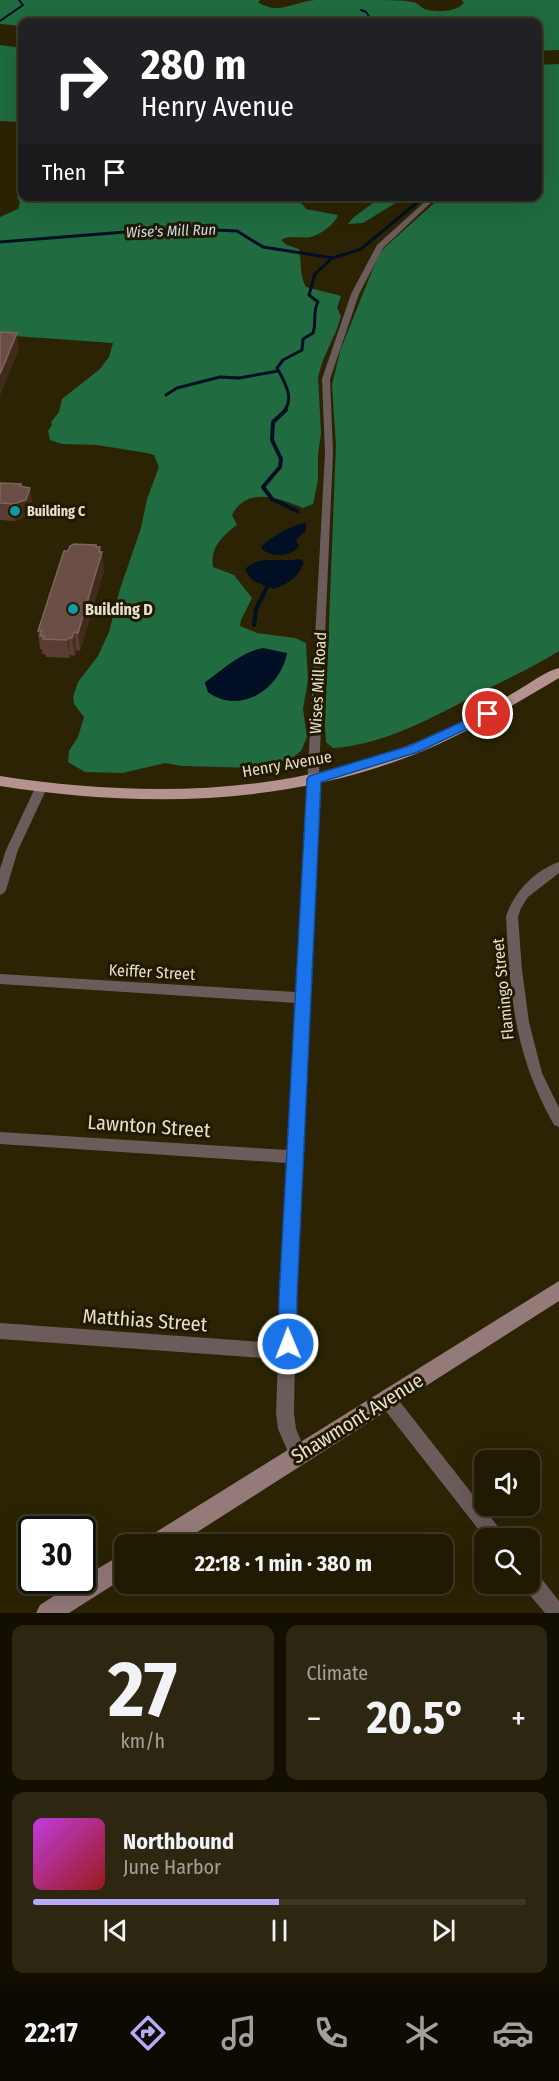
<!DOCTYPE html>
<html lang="en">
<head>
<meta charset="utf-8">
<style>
	:root { --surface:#201a02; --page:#2d2711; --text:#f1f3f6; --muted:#a2a199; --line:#3d3824; --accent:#b7abf8 }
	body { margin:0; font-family:"Fira Sans Condensed",sans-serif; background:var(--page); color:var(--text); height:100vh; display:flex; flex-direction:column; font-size:22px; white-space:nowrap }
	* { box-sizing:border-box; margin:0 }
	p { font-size:20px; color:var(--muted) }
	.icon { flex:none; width:33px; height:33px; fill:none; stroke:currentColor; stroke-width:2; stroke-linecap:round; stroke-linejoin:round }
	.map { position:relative; height:1613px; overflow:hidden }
	.side { display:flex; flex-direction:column; gap:12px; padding:12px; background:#120e01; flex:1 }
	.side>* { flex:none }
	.banner { position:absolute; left:18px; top:18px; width:524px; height:183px; border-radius:12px; box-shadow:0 6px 24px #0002,0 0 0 2px var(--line); background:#202124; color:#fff; overflow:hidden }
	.controls { position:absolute; left:474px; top:1450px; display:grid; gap:12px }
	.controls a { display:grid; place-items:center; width:66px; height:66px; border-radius:12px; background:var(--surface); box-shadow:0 6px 24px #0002,0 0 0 2px var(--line); font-size:30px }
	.speed { position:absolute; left:18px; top:1516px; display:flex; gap:12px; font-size:30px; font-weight:700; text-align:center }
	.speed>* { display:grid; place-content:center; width:78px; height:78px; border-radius:50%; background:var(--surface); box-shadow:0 6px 24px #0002,0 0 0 2px var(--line); line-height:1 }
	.speed .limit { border:3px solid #111; border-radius:9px; background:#fff; color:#111 }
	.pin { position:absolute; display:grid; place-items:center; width:51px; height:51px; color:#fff; margin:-26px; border:3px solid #fff; border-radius:50%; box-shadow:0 2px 6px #0007 }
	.me { position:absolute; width:66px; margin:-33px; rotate:359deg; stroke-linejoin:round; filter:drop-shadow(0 0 4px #0008) }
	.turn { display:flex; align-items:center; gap:21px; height:126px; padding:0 24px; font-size:27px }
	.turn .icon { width:78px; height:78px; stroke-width:2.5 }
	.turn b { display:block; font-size:42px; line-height:51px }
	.then { display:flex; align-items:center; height:57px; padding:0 24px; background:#0003; gap:12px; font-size:22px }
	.big { font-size:45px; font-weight:700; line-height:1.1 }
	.side .tile { flex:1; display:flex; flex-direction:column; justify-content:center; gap:9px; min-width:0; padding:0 21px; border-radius:12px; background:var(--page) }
	.side .dial { align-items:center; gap:0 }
	.dial b { font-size:78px; line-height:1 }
	.song { display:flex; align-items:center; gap:18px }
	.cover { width:72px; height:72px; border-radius:9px; background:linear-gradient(135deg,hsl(290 70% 55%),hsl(0 70% 35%)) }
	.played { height:6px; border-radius:3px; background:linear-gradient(90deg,var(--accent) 50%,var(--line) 50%) }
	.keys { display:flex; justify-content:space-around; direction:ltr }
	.heat { display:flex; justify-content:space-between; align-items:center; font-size:33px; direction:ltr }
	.side .tiles { flex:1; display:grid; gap:12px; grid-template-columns:1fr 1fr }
	.tile:last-child { grid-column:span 2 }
	.trip { position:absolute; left:114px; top:1534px; width:339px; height:60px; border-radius:12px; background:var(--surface); box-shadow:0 6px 24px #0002,0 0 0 2px var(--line); font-weight:700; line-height:60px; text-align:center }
	.dock { display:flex; height:96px; justify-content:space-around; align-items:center; background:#0d0a01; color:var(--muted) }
	.dock .icon { width:42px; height:42px }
	.dock .current { color:var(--accent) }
	.dock b { font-size:27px; color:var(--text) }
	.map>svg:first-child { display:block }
	.forest { fill:#206b40; fill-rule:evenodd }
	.water { fill:#000f23 }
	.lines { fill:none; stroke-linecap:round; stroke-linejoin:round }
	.stream-far2 { stroke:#000f23; stroke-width:2 }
	.stream-far1 { stroke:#000f23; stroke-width:3 }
	.stream { stroke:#000f23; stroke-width:4 }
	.street { fill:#6b5b5a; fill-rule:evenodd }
	.secondary { fill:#947a78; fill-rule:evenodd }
	.primary { fill:#b49290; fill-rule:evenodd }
	.wall { fill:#5a3c35 }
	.shaded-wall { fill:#412b1a }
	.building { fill:#6a4e45; stroke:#7d655b; stroke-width:1.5 }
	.route { fill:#1a73e8; stroke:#114b97; stroke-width:1.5 }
	.culture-dot { fill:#0f9aa8; stroke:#211900; stroke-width:2 }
	.labels { text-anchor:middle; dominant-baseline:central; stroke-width:6; stroke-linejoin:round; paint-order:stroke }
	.far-poi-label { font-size:14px; font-weight:bold; fill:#e6e1cf; stroke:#211900; text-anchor:start }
	.far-water-label { font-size:15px; font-style:italic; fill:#cbddef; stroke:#211900 }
	.poi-label { font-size:16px; font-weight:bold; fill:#e6e1cf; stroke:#211900; text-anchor:start }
	.street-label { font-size:16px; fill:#e6e1cf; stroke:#211900 }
	.near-street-label { font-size:20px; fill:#e6e1cf; stroke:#211900 }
</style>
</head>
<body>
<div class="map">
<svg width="559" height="1613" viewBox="0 0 559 1613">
	<rect width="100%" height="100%" fill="#2b2303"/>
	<path class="forest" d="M0,0h260l-2,2c19,14 38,-1 58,-2 18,0 37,0 56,0 13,0 28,0 41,2 6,1 7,5 12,7 11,4 31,3 39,-6l-2,-3h97v50l-22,1v-29h-515v4l-22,-2z
		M0,45l22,3v74l-22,-1z
		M559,64v587c-26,16 -54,29 -81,43 -45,23 -94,51 -145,54l-7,-6 -1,-17 11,-280 -4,-60 8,-34 38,-95 6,-8 57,-51 96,-1v-131z
		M22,195l37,4 41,1 26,-4 164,1 9,3 7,9 32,6c-3,9 -17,19 -27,22 -10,2 -21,-3 -30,3l6,5 12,4c3,13 0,26 7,38l35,9 -4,12 4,8 -4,13 -14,31 -5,17 3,56 -3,22v25l-5,24 -10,4c-24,-10 -56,-22 -71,7l5,10c-15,11 -27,23 -24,42l21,8 18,23 -11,22 -1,6 17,7 38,5 11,5 2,37 -5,29 4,28 -6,14 -10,8 -38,9 -71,-2 -17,-3 -42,10 -38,-1 -17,-10 1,-11 9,-14 6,-20 -10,-13 -1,-7 5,-15 20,-26 11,-24 11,-43 21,-61 6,-29 12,-32 -5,-12 -7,-2 -50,-8 -35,-1 -12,-4 -2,-9 4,-6 -1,-3 8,-10 3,-13 38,-30 9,-12 4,-14 -113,-8v-118l18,-8 2,-6 -3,-7zM253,651l33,5c-10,34 -47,59 -78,36l-3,-10 24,-17z
		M381,197h39l-23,5 -34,21 -15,1 6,-7z"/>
	<path class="water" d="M306,523v7l-10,10 3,6c-8,11 -28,12 -38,2 5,-9 35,-25 45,-25z
		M300,559l4,3c-5,15 -15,21 -30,27l-21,-8 -8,-11c10,-16 38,-7 55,-11z
		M263,648l24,5c-7,37 -47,62 -79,39l-3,-9c16,-13 38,-32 58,-35z"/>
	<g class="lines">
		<path class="stream-far2" d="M361,10l5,2 7,10
			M0,21l23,-16 -4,-5"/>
		<path class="stream-far1" d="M0,242l138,-11 14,2 20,-5 65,3 26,16 70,11 28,-9 64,-53
			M166,395l11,-7 43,-11 19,1 39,-7
			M284,411c11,-13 0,-30 -7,-43l6,-8 19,-10 1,-11 10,-6c4,-11 -1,-21 5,-31l-9,-7 6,-21 16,-15"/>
		<path class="stream" d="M286,410l-13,12 -1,18 9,19 -1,8 -17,20 9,12 25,12
			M254,625l2,-16 13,-26"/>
		<path class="street" d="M431,196h7l-55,52 -24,46 -29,85 3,74 -38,869 1,30 -1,4 -1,57 2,16 11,26 -3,6 -6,3 -6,-3 -14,-32 -2,-16 2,-54 -278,-20v-16l278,20 9,-180 -287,-19v-12l288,18 8,-147 -296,-19v-10l296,18 29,-539 -3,-74 29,-85 26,-49z
			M41,784l6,4 -29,62 -12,40 -2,3 -4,2v-26l6,-19 29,-62z
			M559,862v11l-31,24 -7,11 -3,9 4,53 7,52 13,51 17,35v19l-5,-2c-40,-71 -44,-129 -48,-208 7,-24 29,-47 53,-55z
			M387,1391l6,2 110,140 3,6h-20l-105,-134 -3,-6 3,-6z
			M530,1571l7,2 22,28v12h-14l-22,-26 -1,-3h8z"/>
		<path class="secondary" d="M559,1281v20l-382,244h-32l3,-8z
			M124,1553v25l-55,35h-33l4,-8 37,-24h5v-3z"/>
		<path class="primary" d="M559,668v10c-39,23 -78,47 -120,66 -138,62 -292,65 -439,42v-10c143,22 291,20 426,-38 31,-13 60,-29 89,-46 14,-8 29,-20 44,-24z"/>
	</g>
	<path class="wall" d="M0,483l21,1v2l12,20 -5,11 -13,4 -15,-1z
		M96,545l1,2h3l4,23 -24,81 -4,-1 -1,6 -5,-1v3l-24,-1 -1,-3h-3v-5h-2l-2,-18z"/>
	<path class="shaded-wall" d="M17,333l2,16 -19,47v-22z
		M21,484l2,17 7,-13 3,18 -5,11 -13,4 -2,-17z
		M100,547l1,10 1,-5 2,18 -24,81 -2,-18z
		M74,632l2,18 -1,6 -3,-18z
		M68,638l2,17v3l-3,-18z"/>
	<path class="building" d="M0,332l17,1 -17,41z
		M0,483l21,1 -1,2 10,2 -4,12 -13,4 -13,-1z
		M74,544l22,1v2h4l-1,5h3l-24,81 -4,-1 -2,6h-4l-1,2 -24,-1 1,-3h-4l2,-5h-4l26,-80h4l2,-5z"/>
	<path class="route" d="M488,710l4,1 2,3 -2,3 -74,35 -97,30 -24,516v46l-2,6 -7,3 -7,-3 -3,-6 1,-46 28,-519 2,-3 100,-30z"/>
	<g class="culture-dot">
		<circle cx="15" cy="511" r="6"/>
		<circle cx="73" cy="609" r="6"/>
	</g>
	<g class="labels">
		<g class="far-poi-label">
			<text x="27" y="511">Building C</text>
		</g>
		<g class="far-water-label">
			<text transform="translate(171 231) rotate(-2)">Wise's Mill Run</text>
		</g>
		<g class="poi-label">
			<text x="85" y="609">Building D</text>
		</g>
		<g class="street-label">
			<text transform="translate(318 683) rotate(-87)">Wises Mill Road</text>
			<text transform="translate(287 764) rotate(-10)">Henry Avenue</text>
			<text transform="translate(152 972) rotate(3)">Keiffer Street</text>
			<text transform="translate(503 989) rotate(-96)">Flamingo Street</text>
		</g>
		<g class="near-street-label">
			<text transform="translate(149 1126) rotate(4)">Lawnton Street</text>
			<text transform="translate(145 1320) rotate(4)">Matthias Street</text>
			<text transform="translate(357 1418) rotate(-32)">Shawmont Avenue</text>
		</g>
	</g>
</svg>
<div class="controls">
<a><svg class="icon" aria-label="sound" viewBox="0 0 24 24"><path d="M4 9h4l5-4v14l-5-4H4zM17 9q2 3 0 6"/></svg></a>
<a><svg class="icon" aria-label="search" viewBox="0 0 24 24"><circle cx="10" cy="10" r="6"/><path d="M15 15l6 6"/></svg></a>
</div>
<div class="speed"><div class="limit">30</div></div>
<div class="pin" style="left:488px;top:714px;background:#d93025"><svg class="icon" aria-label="arrive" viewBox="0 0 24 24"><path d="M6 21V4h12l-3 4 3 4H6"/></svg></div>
<svg class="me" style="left:288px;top:1344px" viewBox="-20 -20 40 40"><circle r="17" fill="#1a73e8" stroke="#fff" stroke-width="3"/><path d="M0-11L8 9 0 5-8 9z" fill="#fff"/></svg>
<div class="trip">22:18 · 1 min · 380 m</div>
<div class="banner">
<div class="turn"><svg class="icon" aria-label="right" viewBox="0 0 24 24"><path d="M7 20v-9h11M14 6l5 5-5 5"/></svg><div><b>280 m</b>Henry Avenue</div></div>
<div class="then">Then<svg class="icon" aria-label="arrive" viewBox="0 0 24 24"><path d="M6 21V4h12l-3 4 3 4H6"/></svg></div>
</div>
</div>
<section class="side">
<div class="tiles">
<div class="tile dial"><b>27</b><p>km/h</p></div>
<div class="tile"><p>Climate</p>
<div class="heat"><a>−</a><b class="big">20.5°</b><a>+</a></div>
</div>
<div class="tile">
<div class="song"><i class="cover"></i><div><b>Northbound</b><p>June Harbor</p></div></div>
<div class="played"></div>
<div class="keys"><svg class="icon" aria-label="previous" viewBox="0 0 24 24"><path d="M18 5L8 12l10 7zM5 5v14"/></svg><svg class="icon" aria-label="pause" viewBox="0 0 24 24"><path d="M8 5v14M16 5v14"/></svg><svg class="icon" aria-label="next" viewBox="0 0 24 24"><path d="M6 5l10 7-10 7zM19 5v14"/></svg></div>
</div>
</div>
</section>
<nav class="dock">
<b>22:17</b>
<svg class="icon current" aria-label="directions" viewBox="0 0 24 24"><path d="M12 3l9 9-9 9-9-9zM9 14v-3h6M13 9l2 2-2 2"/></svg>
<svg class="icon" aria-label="music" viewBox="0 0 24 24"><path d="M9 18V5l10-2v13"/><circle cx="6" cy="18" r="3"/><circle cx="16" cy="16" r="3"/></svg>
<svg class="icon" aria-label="phone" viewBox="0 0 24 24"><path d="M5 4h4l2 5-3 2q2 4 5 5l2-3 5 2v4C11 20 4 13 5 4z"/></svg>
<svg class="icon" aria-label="climate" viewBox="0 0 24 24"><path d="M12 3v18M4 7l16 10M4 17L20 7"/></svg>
<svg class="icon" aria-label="car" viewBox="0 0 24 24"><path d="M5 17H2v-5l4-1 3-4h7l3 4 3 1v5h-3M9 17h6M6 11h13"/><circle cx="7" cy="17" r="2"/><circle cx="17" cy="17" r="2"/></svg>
</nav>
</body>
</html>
